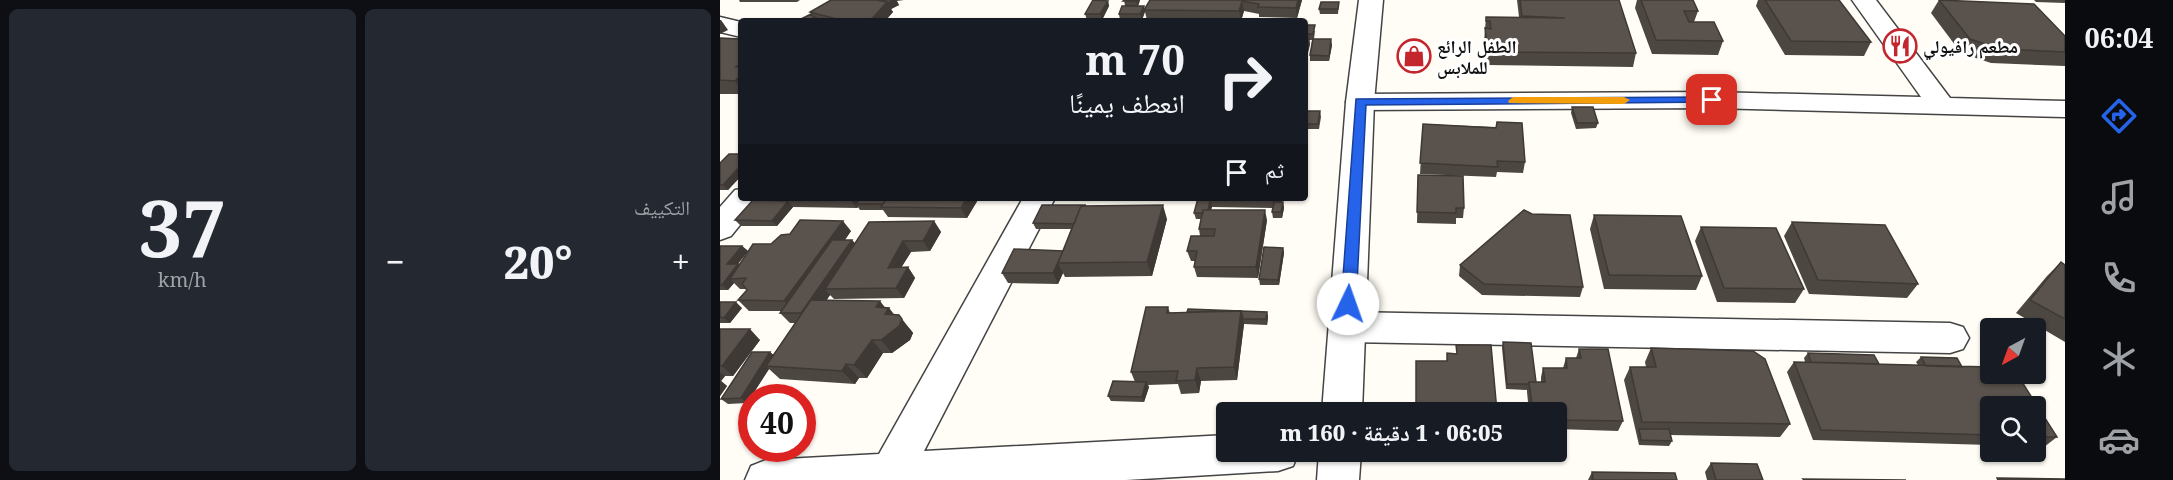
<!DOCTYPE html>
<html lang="ar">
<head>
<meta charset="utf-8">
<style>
	:root { --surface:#171b24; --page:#242831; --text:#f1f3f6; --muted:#9ea1a6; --accent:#2563eb }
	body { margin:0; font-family:"Noto Serif","Noto Naskh Arabic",serif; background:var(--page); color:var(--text); direction:rtl; height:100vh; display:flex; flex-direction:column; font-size:22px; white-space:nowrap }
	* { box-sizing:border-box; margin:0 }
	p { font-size:20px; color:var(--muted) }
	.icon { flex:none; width:33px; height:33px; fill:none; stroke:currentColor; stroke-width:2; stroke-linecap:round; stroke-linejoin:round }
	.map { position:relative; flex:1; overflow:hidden; direction:ltr }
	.sheet { display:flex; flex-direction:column; gap:9px; padding:9px; background:#0d0f14; width:720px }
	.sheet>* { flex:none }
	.top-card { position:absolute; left:18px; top:18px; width:570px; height:183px; border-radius:6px; box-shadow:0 2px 4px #0004; direction:rtl; background:#171b24; color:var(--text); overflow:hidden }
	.needle { width:39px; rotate:221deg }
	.controls { position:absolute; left:1260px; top:318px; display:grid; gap:12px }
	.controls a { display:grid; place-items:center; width:66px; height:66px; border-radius:6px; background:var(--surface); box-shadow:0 2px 4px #0004; font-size:30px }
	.speed { position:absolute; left:18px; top:384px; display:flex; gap:12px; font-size:30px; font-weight:700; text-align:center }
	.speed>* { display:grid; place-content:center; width:78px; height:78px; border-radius:50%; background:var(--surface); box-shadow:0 2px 4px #0004; line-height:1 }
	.speed .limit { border:9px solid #d22; background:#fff; color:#111 }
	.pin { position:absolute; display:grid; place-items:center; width:51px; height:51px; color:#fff; margin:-26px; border-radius:12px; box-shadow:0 3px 9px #0006 }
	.me { position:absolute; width:66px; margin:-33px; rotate:3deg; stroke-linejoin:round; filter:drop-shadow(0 0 4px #0008) }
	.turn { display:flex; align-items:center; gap:21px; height:126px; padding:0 24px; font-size:27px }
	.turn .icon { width:78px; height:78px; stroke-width:2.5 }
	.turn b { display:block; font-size:42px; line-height:51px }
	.then { display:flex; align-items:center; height:57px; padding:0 24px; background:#0003; gap:12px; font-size:22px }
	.big { font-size:45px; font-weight:800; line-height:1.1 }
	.sheet .card { flex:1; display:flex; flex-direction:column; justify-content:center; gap:9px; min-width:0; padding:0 21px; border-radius:9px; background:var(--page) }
	.sheet .dial { align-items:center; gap:0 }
	.dial b { font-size:78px; line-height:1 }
	.heat { display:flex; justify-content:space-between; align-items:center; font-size:33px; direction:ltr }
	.sheet .tiles { flex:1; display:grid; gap:9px; grid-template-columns:repeat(2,1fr) }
	.trip { position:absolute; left:496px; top:402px; width:351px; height:60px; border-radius:6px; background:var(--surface); box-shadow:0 2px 4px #0004; font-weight:800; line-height:60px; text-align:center; direction:rtl }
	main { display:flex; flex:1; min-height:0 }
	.menu { display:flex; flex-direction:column; width:108px; justify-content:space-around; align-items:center; background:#090b0e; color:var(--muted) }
	.menu .icon { width:42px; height:42px }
	.menu .selected { color:var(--accent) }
	.menu b { font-size:27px; color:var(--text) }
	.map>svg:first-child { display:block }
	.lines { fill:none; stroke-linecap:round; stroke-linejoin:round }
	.minor-casing { stroke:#444; stroke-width:3 }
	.tertiary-casing { stroke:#444; stroke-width:3 }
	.minor { fill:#fff; fill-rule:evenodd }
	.tertiary { fill:#fff; fill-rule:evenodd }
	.wall { fill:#4d4742 }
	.shaded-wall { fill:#3f3936 }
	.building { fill:#5a524d; stroke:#3f3936; stroke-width:1.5 }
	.route { fill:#2563eb; stroke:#184099; stroke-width:1.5 }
	.slow { fill:#f59e0b }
	.labels { text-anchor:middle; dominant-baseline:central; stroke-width:6; stroke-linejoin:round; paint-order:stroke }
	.far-poi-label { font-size:18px; font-weight:bold; fill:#111; stroke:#fff; text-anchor:start }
</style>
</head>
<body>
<main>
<nav class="menu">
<b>06:04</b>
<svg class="icon selected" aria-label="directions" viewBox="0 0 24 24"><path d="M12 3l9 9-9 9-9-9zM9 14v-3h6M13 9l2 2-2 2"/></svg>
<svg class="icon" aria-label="music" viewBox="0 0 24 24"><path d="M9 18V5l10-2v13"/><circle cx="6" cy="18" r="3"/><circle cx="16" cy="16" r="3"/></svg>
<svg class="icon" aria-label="phone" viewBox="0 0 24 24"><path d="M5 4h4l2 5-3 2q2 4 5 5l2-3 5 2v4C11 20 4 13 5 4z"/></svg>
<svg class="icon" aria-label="climate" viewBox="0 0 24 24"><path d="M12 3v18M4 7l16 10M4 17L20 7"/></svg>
<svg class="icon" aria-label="car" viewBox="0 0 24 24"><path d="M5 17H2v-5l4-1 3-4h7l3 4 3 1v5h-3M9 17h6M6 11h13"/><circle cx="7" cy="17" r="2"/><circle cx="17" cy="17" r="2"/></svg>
</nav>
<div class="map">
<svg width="1345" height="480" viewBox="0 0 1345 480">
	<rect width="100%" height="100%" fill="#fffdf5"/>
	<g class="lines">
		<g class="minor-casing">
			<path id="minor" d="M1132,0h24l74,98 115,3v16l-353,-9 -352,2 -10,-2 -4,-6 4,-6 10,-2 352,-2 209,5z
				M0,17l21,5v15l-21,-5z
				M21,189v9h21l-31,38 -11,4v-33l15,-17z
				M303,198h32l-131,253 303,-16v17h72l-6,14 -15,5 -152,9h-381l6,-14 15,-6 113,-6z
				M627,312l603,11 13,4 6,11 -6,11 -13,4 -603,-11 -13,-5 -5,-10 5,-10z"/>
		</g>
		<g class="tertiary-casing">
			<path id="tertiary" d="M639,0h24l-9,102 -12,310h-40l24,-310z
				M599,452h42l-2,28h-42z"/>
		</g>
		<use href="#minor" class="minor"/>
		<use href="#tertiary" class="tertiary"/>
	</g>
	<path class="wall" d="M19,0h61l-3,2h-57z
		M111,0h73l-7,1 2,4 -8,4 2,3 -8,9h-88l14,-7 -1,-2z
		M404,0h16l-2,6h6l1,4 5,-10h152l-5,18 -38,-1v-3l-15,-3 -3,10 -94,-1 -2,-8 -3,8h-22l-1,-6 6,-8z
		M797,0h102l17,53 -3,14 -146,-2 -3,-23 2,-25h33z
		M917,0h56l5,11 -4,11 29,19 -5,14 -66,-1 -17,-46z
		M1038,0h81l32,42 -7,14 -79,-1 -29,-49z
		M1219,0l126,36v30l-74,-3 -30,-10 -30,-40z
		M1314,0h31v3l-29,-1z
		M388,1l1,5 -7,14h-15l-2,-6z
		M619,2l-1,12h-18l-1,-5z
		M585,25l10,6 -1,8 18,6 -3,16h-19v-6l2,-15h-3l1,4 -5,18z
		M0,38l21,1v55h-21z
		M852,107l26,16 -2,5 -20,1 -5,-16z
		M585,111h15l1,6 -2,12h-14z
		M777,122l28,40 -2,11 -26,-1 -1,5 -76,-3 3,-50 73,3z
		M21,154v22l-13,14h-8v-27z
		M698,175l46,33 -1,10h-7v6l-39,-1z
		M59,198h200l-12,20 -79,-1 -5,-7h-23l-2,-3 -1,1 -64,-1 -16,19h-36l-6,-6 47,-19z
		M478,198h85l-1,4h1l1,6 -2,10h-9l-1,-6 1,-4 -61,-1 -1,3 56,10 -9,58 -61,-1 -3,-10 1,-6h-4l-4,-10 13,-15 -1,-7 2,-10h-5l-2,-6z
		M874,215l108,61 -6,14 -92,-1 -14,-60z
		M447,219l-15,57 -87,1 -2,-4 -5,11 -50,-1 -6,-10 61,-22 8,-22h-35l-3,-6z
		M214,221l7,11 -11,19 -19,1 -10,15h7l7,11 -11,20 -70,1 -4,-4 -4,6 63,7 5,7 16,14 3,4 -3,7 -18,13h-9l-16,25h-8l-4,6 -75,-5 -11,-10 -22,34 -19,1 -7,-5 49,-47 3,3 22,-32h-5l-10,-10 1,-2h-32l-11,-11 9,-10 -1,-1h-6l-6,-6 -6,7h-8v-44h22l6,5 -10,13 1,1 32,-21 80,-13 -6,9h7l3,3z
		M1072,222l126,62 -11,14 -98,-4 -25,-58z
		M981,227l103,62 -9,14 -78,-1 -22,-61z
		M563,248l1,5 -5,32h-19l-1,-6z
		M1341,262l4,3v77l-49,-29 31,-37z
		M740,265l123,22 -3,10 -98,-2 -23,-19z
		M0,302l22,6 -12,15h-10z
		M448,307l2,6 97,-1 1,5 -1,8 -23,-1 -7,56 -36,1 -2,12 -18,1 -3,-10 -30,1 1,2 -5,15 -33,-1 -3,-5 27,-14 -4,-10z
		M0,329l40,11 -27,36h-8l-4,5 6,5 -7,10z
		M783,342l33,40h5v-5l2,-9h20l3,-10h10l3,-9 44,72 -5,10 -61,-2v-17h-28l-2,-20v-2l-21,-1 -4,-41z
		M931,348l139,76 -10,13 -110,-2 2,6 -3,5 -30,-1 -15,-65 6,-13h16l-1,-5z
		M1088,353l66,2 5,9 39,1 -2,-3 5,-5 36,1 5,9h28v7h27l40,63 -13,10 -8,-1v-40h-46v39l-177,-5 -26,-68 7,-10h11l-1,-4z
		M991,463l52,17h-56l-2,-8z
		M872,472l85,8h-89z"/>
	<path class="shaded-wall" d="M176,0l3,5 -8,4 2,3 -8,9h-15l17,-19z
		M417,0h3l-2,6 -2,-5z
		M578,0h4l-5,18 -1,-10z
		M388,1l1,5 -7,14 -2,-6z
		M522,1l2,10 -3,10 -2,-10z
		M424,6l1,5 -3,9 -2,-6z
		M0,20h1l7,10 -8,4z
		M589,39l1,5 -4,18 -1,-5z
		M611,39l1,6 -3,16v-5z
		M21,75v13l-6,-7z
		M21,165v11l-13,14 -5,-5z
		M129,198h16l-9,6 2,3 -1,1z
		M247,198h12l-12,20 -6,-10z
		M68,201l5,6 -16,19 -5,-5z
		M490,201l2,6 -4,12 -1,-6z
		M563,202l1,6 -2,10 -1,-6z
		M443,205l4,14 -15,57 -5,-14z
		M545,210l2,10 -9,58 -2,-11z
		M123,221l8,10 -57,80 -10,-10z
		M214,221l7,11 -11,19 -7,-10z
		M132,240l8,10 -35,39 5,6 -19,28 -10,-10z
		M183,241l8,11 -16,26 -7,-10z
		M22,246l6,5 -15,19 -6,-6z
		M563,248l1,5 -5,32 -1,-5z
		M343,251l-5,12 5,10 -5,11 -5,-11z
		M18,264l6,6 -14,9 4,4 -6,7 -6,-5z
		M188,267l7,11 -11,20 -8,-10z
		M160,301l7,9 2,-2 11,14 -24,-15z
		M16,302l6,6 -12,15 -6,-5z
		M521,311l3,13 -7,56 -3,-13z
		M547,312l1,5 -1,8 -1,-6z
		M179,315l14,18 -3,7 -18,13 -11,-13z
		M30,329l10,11 -27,36 -11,-10z
		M152,340l11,13 -16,25 -13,-13z
		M50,352l6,5 -10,9 3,3 -22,34 -6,-5z
		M126,364l13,14 -4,6 -13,-13z
		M477,368l4,13 -2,12 -4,-13z
		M0,372l5,4 -4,5 6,5 -7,10z
		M426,382l3,5 -5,15 -2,-5z"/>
	<path class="building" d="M111,0h45l11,2 -17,19h-26l-34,-9z
		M157,0h18l-7,3 -1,-1z
		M373,0l15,1 -8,13h-15z
		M404,0h13l-1,1h-13z
		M430,0h148l-2,8 -38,-1 1,-3 -17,-3 -3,10 -95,-1z
		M800,0h99l17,53 -148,-1 -3,-24 6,1 -1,-8h-4v-4l79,1 -43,-2z
		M921,0h52l5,11h-14l5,11h25l9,19 -67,-1z
		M1045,0h74l32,42 -80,-1z
		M1219,0l95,4 31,32v16l-65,-3 -30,-10z
		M601,2h18l-1,7h-19z
		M402,6h22l-4,8h-21z
		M91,14l2,3 7,2 -4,2h-19z
		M585,25h10l-2,9h-8z
		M0,38l21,1v24l-5,4h5v8l-6,6 -15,-1z
		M585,39h4l-4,18z
		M593,39h18l-2,17 -19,-1z
		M852,107h21l5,16h-21z
		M585,111h15l-2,13h-13z
		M777,122l25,1 3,39 -28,-1 1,6 -78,-4 3,-39 73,4z
		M9,154h12v11l-18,20h-3v-22z
		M698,175l45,1 1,32h-8v5l-39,-1z
		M141,198h26l-4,6h-27z
		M167,198h80l-6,10 -80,-1z
		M478,198h12v3l-2,9h-5v3h-9z
		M33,200l35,1 -16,20 -37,-1z
		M554,202h9l-2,10h-9z
		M322,205h44l-5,1 -7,18 -41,-1z
		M443,205l-16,57 -89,1 23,-57z
		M483,210h62l-9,57h-62l3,-16h-10l4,-15h23l1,-7h-16z
		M804,210l8,4 38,1 13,72 -99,-3 -24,-19z
		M874,215l87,1 21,60 -93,-1z
		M80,220l43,1 -59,80 -46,-1 9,-10 -5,-6 4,-6 -16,1 23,-35h18l10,-9 9,-1z
		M214,221l-11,20h-20l-8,14 -7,13 20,-1 -12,21 -71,1 44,-67z
		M1072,222l93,3 33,59 -100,-4z
		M981,227l75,1 28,61 -80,-1z
		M112,240h20l-51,73h-21z
		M0,246h22l-15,18h11l-16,21h-2z
		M544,247l19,1 -5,32 -19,-1z
		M294,249l49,2 -10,22h-51z
		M1341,262l4,3v54l-35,-19z
		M91,300l69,1 -4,6 13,1 -4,6 14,1 3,4 -3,7 -18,14h-9l-18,25 -8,-1 -4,7 -76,-5z
		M0,302h16l-12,16 -4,-1z
		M426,307h22l-1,6 74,-2 -7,56 -37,1 -2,12 -19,1 2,-10 -47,1z
		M468,309l53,2 -54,1z
		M521,311l26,1 -1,7h-23z
		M0,329h30l-28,37h-2z
		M783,342l28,1 5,39h-7v2h-22z
		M736,345h35l6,67h-81v-51h31v-8l10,1z
		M931,348l102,3 12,8 25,65 -148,-2 -12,-55h26z
		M859,349h29l15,72 -66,-1v-8h-24l-4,-30h16l-2,-14h24l-1,-10h15z
		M32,352h18l-29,46 -20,1z
		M1088,353l66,2 5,9 -68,-2z
		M1201,357l36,1 5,9 -36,-1z
		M1074,362l196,5v7h27l40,63h-21v-31h-46v29l-169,-5z
		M393,381l33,1 -4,15 -34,-1z
		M919,429h30l3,12 -31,-1z
		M991,463l46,1 6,16h-47z
		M872,472l83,1 2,7h-84z
		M1277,478l68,1v1h-67z
		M1083,479l103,1h-102z"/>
	<path class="route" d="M992,97l5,3 -1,2 -350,3 -10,199 -2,4h-11l-2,-4 15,-205z"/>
	<path class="slow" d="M793,97h111l6,3 -6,4 -115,-1 -1,-2z"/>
	<defs>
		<g id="restaurant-ring" transform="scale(1.725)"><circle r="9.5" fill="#fff" stroke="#c4262e" stroke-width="1.5"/><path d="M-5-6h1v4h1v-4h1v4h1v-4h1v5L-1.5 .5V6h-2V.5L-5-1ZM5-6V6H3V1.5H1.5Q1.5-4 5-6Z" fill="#c4262e"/></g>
		<g id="shop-ring" transform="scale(1.725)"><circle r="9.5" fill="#fff" stroke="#c4262e" stroke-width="1.5"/><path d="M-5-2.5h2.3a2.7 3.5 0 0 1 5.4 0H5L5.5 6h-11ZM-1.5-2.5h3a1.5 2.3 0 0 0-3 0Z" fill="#c4262e"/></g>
	</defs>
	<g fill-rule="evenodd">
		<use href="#restaurant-ring" x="1180" y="46"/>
		<use href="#shop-ring" x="694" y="56"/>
	</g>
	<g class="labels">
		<g class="far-poi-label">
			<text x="717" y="46">الطفل الرائع<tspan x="717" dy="21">للملابس</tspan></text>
			<text x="1203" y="46">مطعم رافيولي</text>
		</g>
	</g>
</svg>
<div class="controls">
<a><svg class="needle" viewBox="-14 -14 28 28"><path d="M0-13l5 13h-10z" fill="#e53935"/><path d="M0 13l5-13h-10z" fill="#9ea1a6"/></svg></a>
<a><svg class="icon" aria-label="search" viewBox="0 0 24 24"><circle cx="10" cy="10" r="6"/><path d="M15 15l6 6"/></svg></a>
</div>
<div class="speed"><div class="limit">40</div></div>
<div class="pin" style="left:992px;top:100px;background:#d93025"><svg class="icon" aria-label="arrive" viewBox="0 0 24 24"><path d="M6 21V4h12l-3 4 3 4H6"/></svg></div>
<svg class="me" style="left:628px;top:304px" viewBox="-20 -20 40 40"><circle r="19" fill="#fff"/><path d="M0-13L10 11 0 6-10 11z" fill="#2563eb"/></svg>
<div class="trip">06:05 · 1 دقيقة · 160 m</div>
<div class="top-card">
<div class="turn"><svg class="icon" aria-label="right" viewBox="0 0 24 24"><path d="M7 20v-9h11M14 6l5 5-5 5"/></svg><div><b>70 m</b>انعطف يمينًا</div></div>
<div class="then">ثم<svg class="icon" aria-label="arrive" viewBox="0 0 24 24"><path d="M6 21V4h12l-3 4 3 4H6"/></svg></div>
</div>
</div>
<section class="sheet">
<div class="tiles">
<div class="card"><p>التكييف</p>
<div class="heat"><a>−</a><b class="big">20°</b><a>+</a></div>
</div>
<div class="card dial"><b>37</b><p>km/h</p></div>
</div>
</section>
</main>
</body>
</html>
